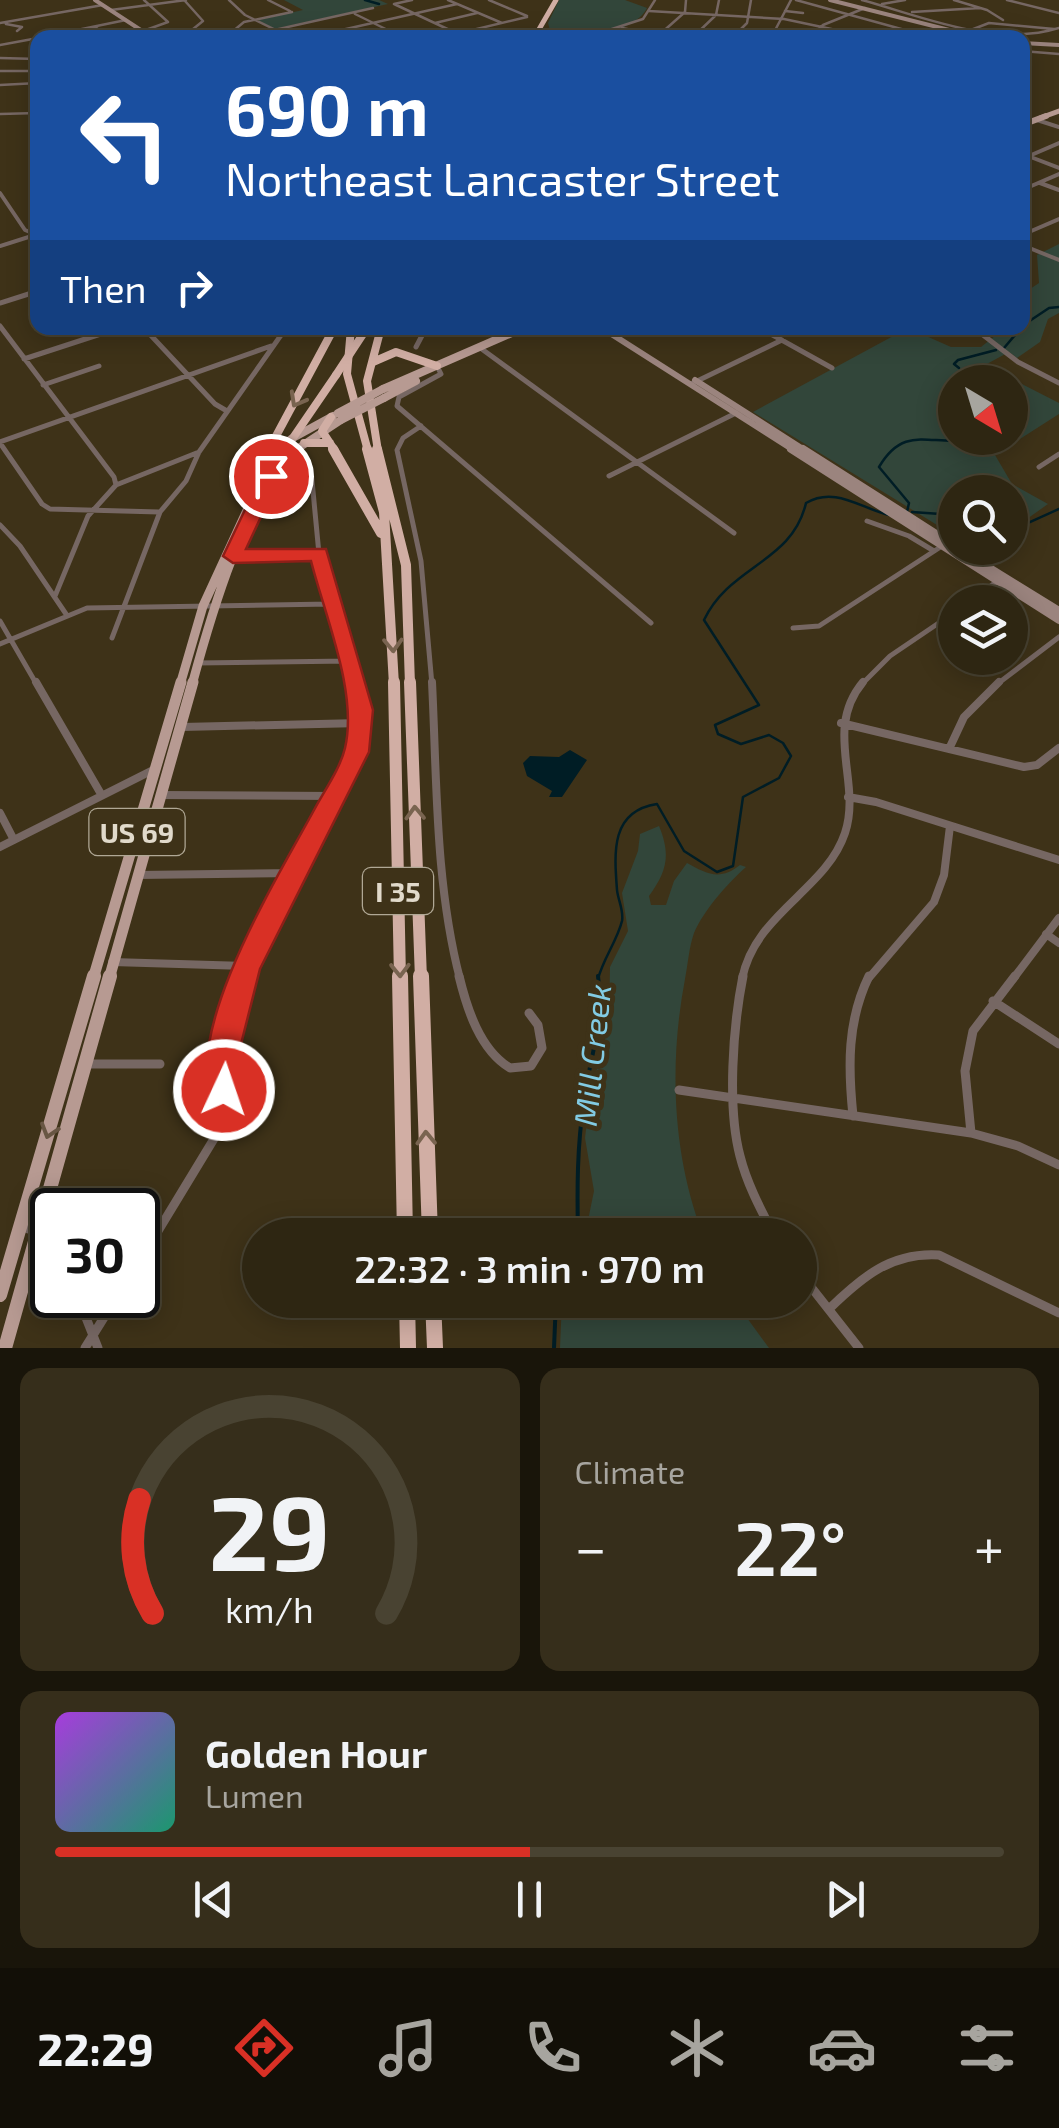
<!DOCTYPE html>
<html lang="en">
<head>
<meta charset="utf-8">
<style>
	:root { --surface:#2e2612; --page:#362e1b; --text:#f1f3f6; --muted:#a7a59f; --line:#494332; --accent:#d93025 }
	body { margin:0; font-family:"Exo 2",sans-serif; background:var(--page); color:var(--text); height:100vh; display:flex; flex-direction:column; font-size:38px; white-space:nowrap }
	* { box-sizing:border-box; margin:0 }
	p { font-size:32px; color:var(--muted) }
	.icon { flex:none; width:55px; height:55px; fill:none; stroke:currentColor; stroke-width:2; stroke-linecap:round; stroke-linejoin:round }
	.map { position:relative; height:1348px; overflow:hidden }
	.side { display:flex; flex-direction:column; gap:20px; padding:20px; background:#19150a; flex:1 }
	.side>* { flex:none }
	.banner { position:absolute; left:30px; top:30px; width:1000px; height:305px; border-radius:20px; box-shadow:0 5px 25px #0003,0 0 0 2px var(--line); background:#1a4fa0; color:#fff; overflow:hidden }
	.needle { width:65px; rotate:142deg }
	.controls { position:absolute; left:938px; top:365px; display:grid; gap:20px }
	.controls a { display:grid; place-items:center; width:90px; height:90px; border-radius:50%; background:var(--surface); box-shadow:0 5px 25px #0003,0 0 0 2px var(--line); font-size:50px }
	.speed { position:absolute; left:30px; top:1188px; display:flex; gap:20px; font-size:50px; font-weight:700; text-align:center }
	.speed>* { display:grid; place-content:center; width:130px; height:130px; border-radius:50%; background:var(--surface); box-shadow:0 5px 25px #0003,0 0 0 2px var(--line); line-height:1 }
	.speed .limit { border:5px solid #111; border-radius:15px; background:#fff; color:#111 }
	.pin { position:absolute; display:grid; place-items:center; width:85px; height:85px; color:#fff; margin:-42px; border:5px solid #fff; border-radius:50%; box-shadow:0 2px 10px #0007 }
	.me { position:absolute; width:110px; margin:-55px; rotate:3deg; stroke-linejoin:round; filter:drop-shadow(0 0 8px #0008) }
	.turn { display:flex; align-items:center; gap:35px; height:210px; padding:0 30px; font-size:45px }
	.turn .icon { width:130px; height:130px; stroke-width:2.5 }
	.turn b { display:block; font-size:70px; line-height:85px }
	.then { display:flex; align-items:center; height:95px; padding:0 30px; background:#0003; gap:20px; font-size:38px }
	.big { font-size:75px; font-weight:600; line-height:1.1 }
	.side .tile { flex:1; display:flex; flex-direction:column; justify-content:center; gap:15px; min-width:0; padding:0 35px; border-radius:20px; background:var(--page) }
	.side .dial { align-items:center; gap:0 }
	.dial svg { height:260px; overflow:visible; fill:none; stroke:var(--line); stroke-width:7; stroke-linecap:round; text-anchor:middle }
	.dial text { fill:var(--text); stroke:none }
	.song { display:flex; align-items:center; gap:30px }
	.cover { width:120px; height:120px; border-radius:15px; background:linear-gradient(135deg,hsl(280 70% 55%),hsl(160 70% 35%)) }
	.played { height:10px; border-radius:5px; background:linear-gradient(90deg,var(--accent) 50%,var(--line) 50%) }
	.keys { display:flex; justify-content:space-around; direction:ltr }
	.heat { display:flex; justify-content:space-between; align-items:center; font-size:55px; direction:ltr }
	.side .tiles { flex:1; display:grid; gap:20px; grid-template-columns:1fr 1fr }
	.tile:last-child { grid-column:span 2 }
	.trip { position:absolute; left:242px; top:1218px; width:575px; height:100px; border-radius:50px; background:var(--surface); box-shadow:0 5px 25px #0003,0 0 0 2px var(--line); font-weight:600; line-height:100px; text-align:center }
	.dock { display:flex; height:160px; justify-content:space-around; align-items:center; background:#120f07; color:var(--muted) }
	.dock .icon { width:70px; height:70px }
	.dock .selected { color:var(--accent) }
	.dock b { font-size:45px; color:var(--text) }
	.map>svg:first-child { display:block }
	.green { fill:#32463a; fill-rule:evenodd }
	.water { fill:#001d25 }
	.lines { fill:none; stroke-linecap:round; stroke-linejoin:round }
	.stream-far1 { stroke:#001d25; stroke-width:2.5 }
	.stream { stroke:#001d25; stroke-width:4 }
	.minor-far4 { stroke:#766763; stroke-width:2.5 }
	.minor-far3 { stroke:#766763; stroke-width:4 }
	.minor-far2 { stroke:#766763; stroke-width:5 }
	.minor-far1 { stroke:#766763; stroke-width:8 }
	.minor { stroke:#766763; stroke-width:9 }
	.tertiary { stroke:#766763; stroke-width:4 }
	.secondary-far2 { stroke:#9b847e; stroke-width:4 }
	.secondary-far1 { stroke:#9b847e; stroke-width:6 }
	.secondary { stroke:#9b847e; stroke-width:8 }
	.primary-far5 { stroke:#b79a92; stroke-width:5 }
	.primary-far4 { stroke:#b79a92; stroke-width:6 }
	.primary-far3 { stroke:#b79a92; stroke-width:8 }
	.primary-far2 { stroke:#b79a92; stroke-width:9 }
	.primary-far1 { stroke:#b79a92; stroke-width:11 }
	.primary { stroke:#b79a92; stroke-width:14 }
	.motorway-far4 { stroke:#d1aea4; stroke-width:5 }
	.motorway-far3 { stroke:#d1aea4; stroke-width:8 }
	.motorway-far2 { stroke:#d1aea4; stroke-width:10 }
	.motorway-far1 { stroke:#d1aea4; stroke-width:12 }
	.motorway { stroke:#d1aea4; stroke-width:16 }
	.primary-bridge { stroke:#b79a92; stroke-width:8 }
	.motorway-bridge { stroke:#d1aea4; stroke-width:8 }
	.oneway { stroke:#796450 }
	.oneway2 { stroke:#685643 }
	.route { fill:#d93025; stroke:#8d1f18; stroke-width:2.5 }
	.labels { text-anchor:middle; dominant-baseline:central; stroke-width:10; stroke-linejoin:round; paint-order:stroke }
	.shield { fill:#3e3218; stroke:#b0a895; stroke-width:2.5 }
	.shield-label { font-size:28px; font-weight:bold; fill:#e1dacb }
	.water-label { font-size:32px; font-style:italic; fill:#82cbe3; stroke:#3e3218 }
</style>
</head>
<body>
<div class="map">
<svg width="1059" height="1348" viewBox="0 0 1059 1348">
	<rect width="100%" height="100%" fill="#3e3218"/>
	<path class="green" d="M284,0h95l9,4 -114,25 -16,-9 45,-10z
		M559,0h66l22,8c-12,25 -72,35 -96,26l-3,-11z
		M1059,244v69l-11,6 -8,23 -23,16 -8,-6 -24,13 74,38v11l-64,41 17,29 36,20 -38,27v-39h-55v44l-202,-124 155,-84 43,19h30l24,-19h17l2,-35 15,-10 -2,-28zM955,382h55v56h-55z
		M659,826c12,29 8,45 -10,70l2,9h15l8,-24 13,-18c20,11 33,18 53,2l6,2c-19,17 -42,43 -52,66 -5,14 -6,31 -9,46 -16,84 -13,175 18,256h-118l9,-44 -9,-53 5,-42 19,-73 1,-56 18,-36 -6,-38 16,-42 2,-17z
		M562,1300h172l35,48h-209z"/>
	<path class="water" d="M570,750l17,10 -25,37h-13l3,-6 -25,-15 -4,-13 7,-7 29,1z"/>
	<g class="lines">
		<path class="stream-far1" d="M365,0l14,4
			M1022,326l27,-18 10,-1
			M1004,348l17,-20
			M959,368l-5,-4 4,-4 38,-10
			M962,371l7,7 -3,4
			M907,512l2,-9 -30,-36c27,-46 55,-18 96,-29
			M912,512l43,3
			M1010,531l49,-22
			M598,979c5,-20 19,-38 24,-58 2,-10 -4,-21 -5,-31 -3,-39 -6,-79 40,-86l27,47 33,21 16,-6 10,-69 36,-19 12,-22 -8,-13 -14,-8 -28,9 -23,-10 -3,-9 44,-20 -55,-85c26,-55 88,-57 102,-117 29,-17 54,5 83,12"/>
		<path class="stream" d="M578,1235c-1,-45 -1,-89 6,-134 6,-47 21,-77 14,-125
			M554,1348l2,-48"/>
		<path class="minor-far4" d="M229,0l16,15 47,23
			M268,0l22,11
			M448,0l54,23
			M489,0l38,16
			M796,0l138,38
			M862,0c62,17 133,48 197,28
			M954,0l33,10 16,10
			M1007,0l52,13
			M394,4l62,29
			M394,4l18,-4
			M882,4l23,-4
			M111,10l75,-10
			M649,11l135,8 90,19
			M785,11l18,2
			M912,12l68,-4
			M355,14l49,24
			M0,23l103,-18
			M435,23l42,-10
			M6,24l16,3 -5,4
			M95,27l16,11
			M622,28l51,10
			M143,31l25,-9 -24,-22
			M232,32l12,-10 48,-10
			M551,35l6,3
			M659,35l26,-23 1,-12
			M38,38l88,-18
			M182,38l21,-17 -18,-20
			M238,38l135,-30
			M306,38l151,-34
			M373,38l20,-5
			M439,38l88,-21
			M584,38l59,-19 12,-19
			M692,38l24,-23 3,-15
			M732,38l15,-15 4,-23
			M771,38l20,-38
			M810,38l13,-13 42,-17
			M950,38l39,-15 65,6
			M0,45l38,-7
			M1022,51l37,3
			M0,58l38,1
			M0,71h38
			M31,84l-1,8 8,8
			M0,85l38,-2
			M0,114l38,-1"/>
		<path class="minor-far3" d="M1037,120l22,7
			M1028,156l31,12
			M1022,159l37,-16
			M1040,183l19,7
			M1022,190l37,-16
			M0,193l25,37 12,5
			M1022,235l37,-16
			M1022,245l37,15"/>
		<path class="minor-far2" d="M0,303l38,-12
			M0,326l114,151 2,8
			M144,328l71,76 12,7
			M760,328l72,40
			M974,328l44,34 41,21
			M416,347l10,-19
			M479,347l255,186
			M24,359l95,-31
			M437,366l4,8 -42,23 -2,9 254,217
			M693,383l89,-43
			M43,385l56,-19
			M421,426l-18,12 -6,12 24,111 11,124
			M0,442l271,-96
			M0,443l42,61 8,5 109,3
			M1039,467l20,-13
			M311,470l8,84 36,131
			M609,476l127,-63
			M867,521l42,15 25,15
			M0,525l20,21 46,68
			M233,556l86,-2
			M55,596l33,-80 28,-31 83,-33
			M968,602l31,-22
			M0,621l37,64
			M793,628l26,-2 123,-80
			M112,638l48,-126 26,-31 13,-29 87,-124
			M0,644l87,-36 244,-4
			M197,663l152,-2
			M861,685l29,-29 65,-44
			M996,685l63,-48"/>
		<path class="minor-far1" d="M36,682l65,112
			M432,682c5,99 3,201 28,297
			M841,723l183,44 13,-2 22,-17
			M182,727l179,-4
			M949,749l15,-32 35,-35
			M161,795l173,1
			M848,797l28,5 183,58
			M0,813l14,27
			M0,847l153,-77
			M138,875l157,-2
			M1046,934l13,9
			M112,962l134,4
			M243,979l114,-226 5,-43 -8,-28
			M742,979c13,-66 84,-89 103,-146 17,-51 -22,-103 18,-151
			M868,979l66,-77 10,-27 6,-49
			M1013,979l46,-61"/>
		<path class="minor" d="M459,976c8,33 21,74 51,92l21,-2 11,-18 -4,-23 -9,-12
			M743,976c-10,50 -16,131 -3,180 7,28 21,54 34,79
			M993,1001l66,43
			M89,1064h71
			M679,1090l292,43 47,13 41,19
			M853,1116c-5,-49 -6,-95 16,-140
			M971,1133l-6,-62 8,-40 42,-55
			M22,1227l16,5 14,12
			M138,1264l88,-145 -5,-60 22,-83
			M800,1273l59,75
			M77,1295l21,53
			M829,1309c33,-32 62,-57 110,-54l120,58
			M85,1348l33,-53"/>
		<path class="tertiary" d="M0,246l38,-12"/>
		<path class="secondary-far2" d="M95,0l58,38
			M830,0l151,38
			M1022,43l37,2"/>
		<path class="secondary-far1" d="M602,328l193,123
			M695,380l111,71"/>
		<path class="secondary" d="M791,449l268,171
			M803,449l152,97
			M957,548l102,63"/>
		<path class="primary-far5" d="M1040,118l19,-7"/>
		<path class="primary-far4" d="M1022,125l24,-9"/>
		<path class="primary-far3" d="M383,389l140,-61
			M384,398l32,-17
			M277,451l14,-12 42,-23
			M294,451l47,-31"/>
		<path class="primary-far2" d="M180,685l23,-79 69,-150 8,-7
			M192,685c19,-70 52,-187 105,-236"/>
		<path class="primary-far1" d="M93,979l88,-297
			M109,979l84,-297"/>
		<path class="primary" d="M0,1295l94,-319
			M5,1348l105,-372"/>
		<path class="motorway-far4" d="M534,38l22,-38"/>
		<path class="motorway-far3" d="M351,328l-4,46 21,77
			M373,362l23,-10 41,14
			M331,417l-9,14 13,20
			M304,443h26
			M268,451l66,-123
			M284,451l52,-76
			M378,451l-11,-70 14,-53"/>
		<path class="motorway-far2" d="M333,449l48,84
			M367,449l17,63 10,173
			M377,449l29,116 4,120
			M262,473l8,-24
			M271,476l15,-27"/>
		<path class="motorway-far1" d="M394,682l6,297
			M410,682l11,297"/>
		<path class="motorway" d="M400,976l5,259
			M421,976l9,259
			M407,1300l1,48
			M433,1300l2,48"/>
		<path class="primary-bridge" d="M338,413l45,-24
			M341,420l43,-22"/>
		<path class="motorway-bridge" d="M336,375l29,-44"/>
	</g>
	<defs><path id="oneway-chevron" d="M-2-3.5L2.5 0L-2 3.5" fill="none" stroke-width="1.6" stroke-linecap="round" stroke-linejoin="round" transform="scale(2.5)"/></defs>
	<g class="oneway">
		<use href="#oneway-chevron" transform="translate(297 400) rotate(119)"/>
		<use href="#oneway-chevron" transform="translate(393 645) rotate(88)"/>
		<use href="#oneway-chevron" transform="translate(415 813) rotate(-92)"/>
		<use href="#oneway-chevron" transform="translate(400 970) rotate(89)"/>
		<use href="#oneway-chevron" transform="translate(426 1138) rotate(-92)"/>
	</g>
	<use class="oneway2" href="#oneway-chevron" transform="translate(49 1131) rotate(107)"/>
	<path class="route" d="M271,470l9,6 -34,73h80l47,161 -4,42 -109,217 -23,91 2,30 -4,11 -11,4 -12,-4c-29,-72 67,-226 102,-291 10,-19 26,-41 31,-62 13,-55 -20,-132 -34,-187l-78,2 -10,-7 38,-80z"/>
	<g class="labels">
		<g class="shield">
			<rect x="89.5" y="809" width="95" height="46" rx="8"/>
			<rect x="363" y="868" width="70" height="46" rx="8"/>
		</g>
		<g class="shield-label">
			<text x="137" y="832">US 69</text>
			<text x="398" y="891">I 35</text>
		</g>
		<g class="water-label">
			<text transform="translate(591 1055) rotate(-84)">Mill Creek</text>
		</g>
	</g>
</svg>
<div class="controls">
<a><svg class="needle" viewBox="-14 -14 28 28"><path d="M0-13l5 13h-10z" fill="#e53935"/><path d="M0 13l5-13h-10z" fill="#a7a59f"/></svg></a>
<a><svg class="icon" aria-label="search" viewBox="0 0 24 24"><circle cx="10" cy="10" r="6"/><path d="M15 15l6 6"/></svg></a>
<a><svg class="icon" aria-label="layers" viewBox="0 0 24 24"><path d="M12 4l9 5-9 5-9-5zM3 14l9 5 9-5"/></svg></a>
</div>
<div class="speed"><div class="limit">30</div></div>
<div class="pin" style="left:271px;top:476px;background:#d93025"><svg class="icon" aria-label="arrive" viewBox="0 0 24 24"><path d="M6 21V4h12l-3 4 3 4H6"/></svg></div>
<svg class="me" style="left:224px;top:1090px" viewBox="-20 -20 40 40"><circle r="17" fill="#d93025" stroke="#fff" stroke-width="3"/><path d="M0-11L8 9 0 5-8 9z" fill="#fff"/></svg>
<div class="trip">22:32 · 3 min · 970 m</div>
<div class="banner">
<div class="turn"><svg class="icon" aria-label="left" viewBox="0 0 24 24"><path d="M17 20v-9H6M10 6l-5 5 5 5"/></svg><div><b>690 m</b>Northeast Lancaster Street</div></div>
<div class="then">Then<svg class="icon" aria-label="right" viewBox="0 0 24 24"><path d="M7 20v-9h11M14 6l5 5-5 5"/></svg></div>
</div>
</div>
<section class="side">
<div class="tiles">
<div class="tile dial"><svg viewBox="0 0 100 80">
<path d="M14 69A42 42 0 1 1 86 69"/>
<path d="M14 69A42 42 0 0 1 10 34" stroke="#d93025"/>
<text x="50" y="56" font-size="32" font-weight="700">29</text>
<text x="50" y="72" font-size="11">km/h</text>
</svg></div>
<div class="tile"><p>Climate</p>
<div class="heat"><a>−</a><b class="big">22°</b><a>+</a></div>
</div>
<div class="tile">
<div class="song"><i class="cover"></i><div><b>Golden Hour</b><p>Lumen</p></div></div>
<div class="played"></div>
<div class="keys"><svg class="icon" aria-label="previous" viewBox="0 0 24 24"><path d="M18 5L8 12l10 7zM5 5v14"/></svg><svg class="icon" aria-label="pause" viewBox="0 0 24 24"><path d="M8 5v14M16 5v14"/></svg><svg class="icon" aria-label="next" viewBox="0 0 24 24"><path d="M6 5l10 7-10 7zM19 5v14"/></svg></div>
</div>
</div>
</section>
<nav class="dock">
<b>22:29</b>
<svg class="icon selected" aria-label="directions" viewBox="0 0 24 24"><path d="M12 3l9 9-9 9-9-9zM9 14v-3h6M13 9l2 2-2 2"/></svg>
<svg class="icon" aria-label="music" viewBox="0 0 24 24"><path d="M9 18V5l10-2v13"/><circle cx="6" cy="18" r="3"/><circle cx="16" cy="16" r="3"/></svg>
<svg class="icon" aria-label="phone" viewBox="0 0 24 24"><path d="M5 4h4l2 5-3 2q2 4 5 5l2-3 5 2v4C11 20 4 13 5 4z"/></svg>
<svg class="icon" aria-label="climate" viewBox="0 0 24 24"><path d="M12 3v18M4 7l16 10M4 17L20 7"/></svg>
<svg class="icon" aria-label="car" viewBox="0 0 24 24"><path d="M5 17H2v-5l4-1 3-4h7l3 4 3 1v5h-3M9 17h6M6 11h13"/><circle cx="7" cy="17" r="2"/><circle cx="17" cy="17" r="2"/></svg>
<svg class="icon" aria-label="filters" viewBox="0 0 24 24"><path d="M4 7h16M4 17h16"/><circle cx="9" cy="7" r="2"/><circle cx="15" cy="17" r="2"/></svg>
</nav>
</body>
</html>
